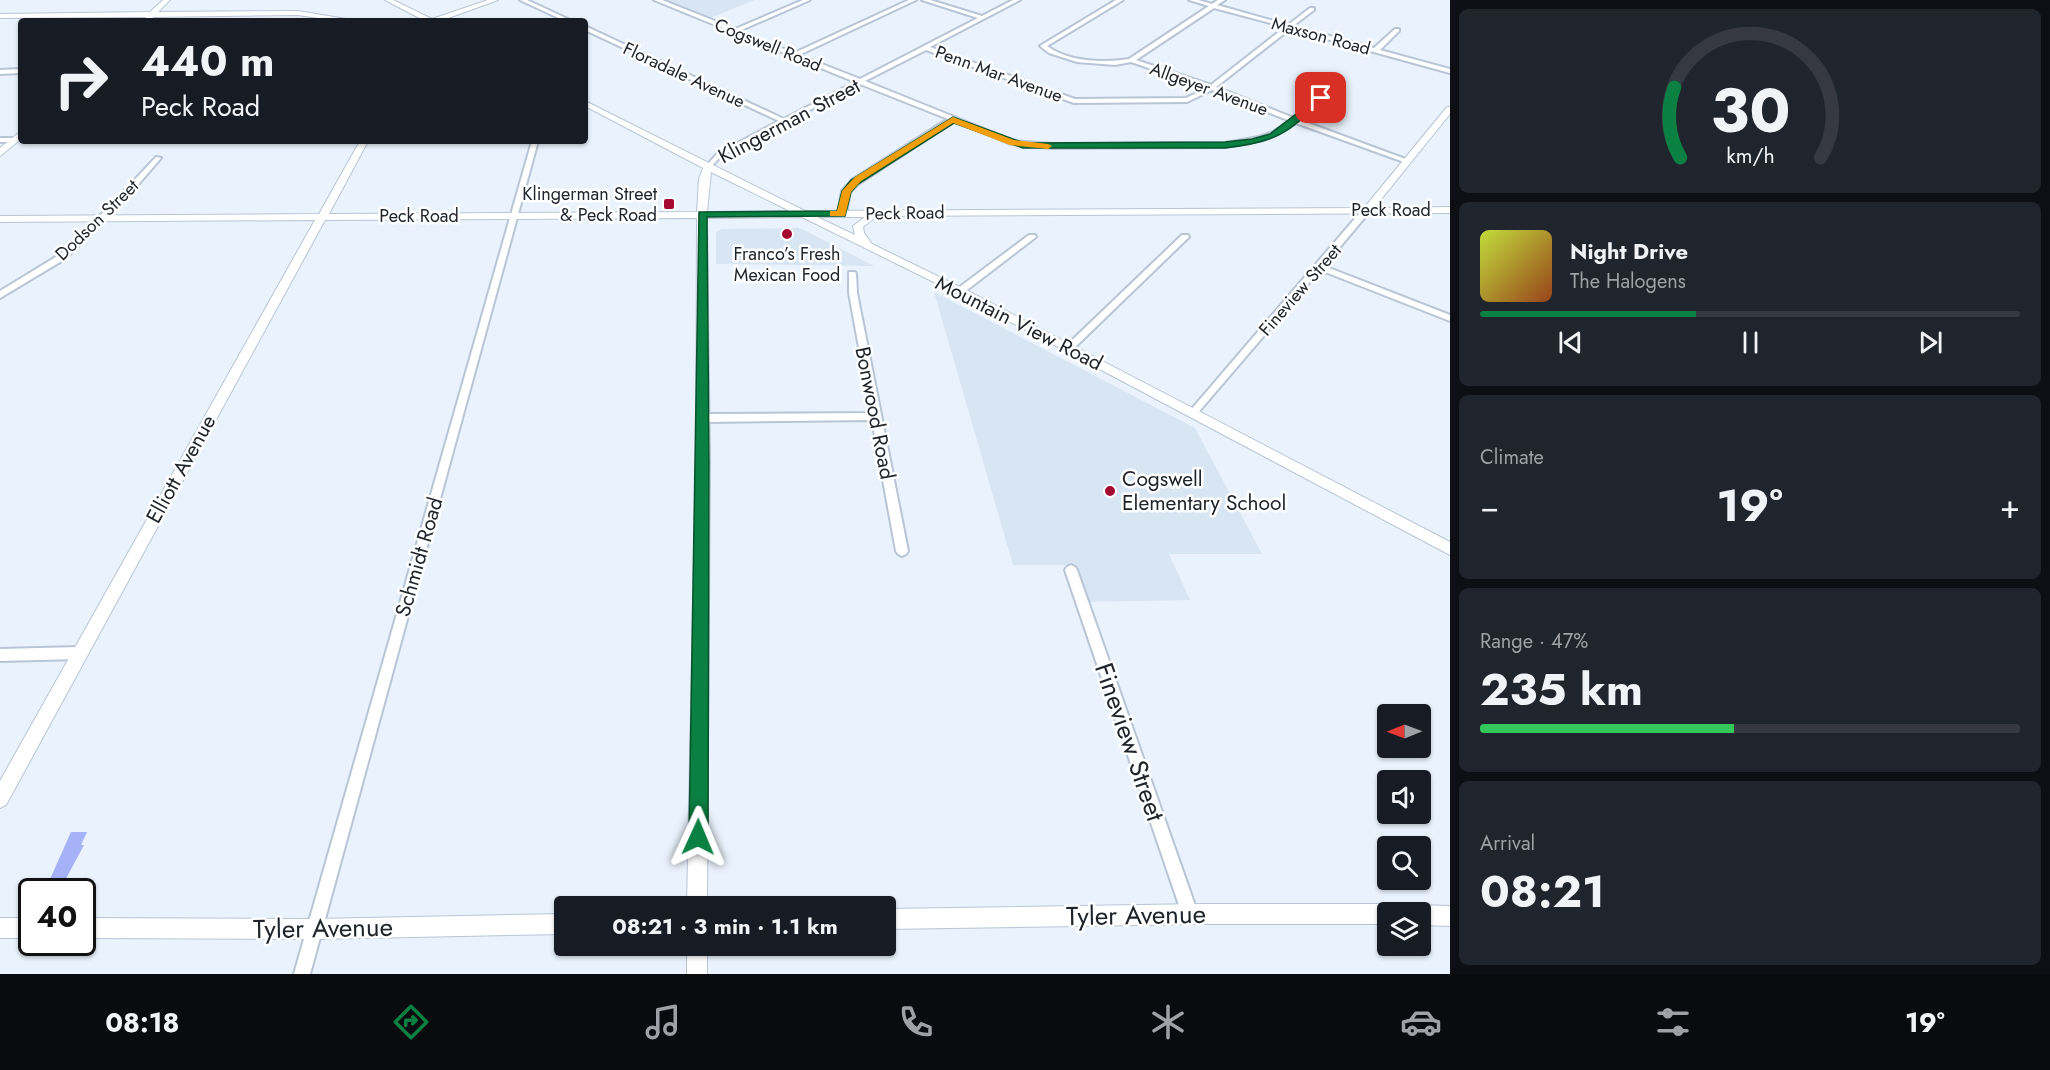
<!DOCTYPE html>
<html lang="en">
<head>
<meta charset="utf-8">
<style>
	:root { --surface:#171b24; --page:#20242c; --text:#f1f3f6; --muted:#9ea1a6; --line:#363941; --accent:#0b8043 }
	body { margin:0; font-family:Jost,sans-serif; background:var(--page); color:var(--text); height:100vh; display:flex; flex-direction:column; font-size:22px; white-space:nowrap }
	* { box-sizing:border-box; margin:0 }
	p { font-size:20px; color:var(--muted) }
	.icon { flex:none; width:33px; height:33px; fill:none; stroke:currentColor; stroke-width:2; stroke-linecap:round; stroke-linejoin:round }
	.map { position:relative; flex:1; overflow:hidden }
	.panel { display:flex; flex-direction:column; gap:9px; padding:9px; background:#0d0f14; width:600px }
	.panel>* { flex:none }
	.banner { position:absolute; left:18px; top:18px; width:570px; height:126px; border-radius:6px; box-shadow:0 2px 4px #0004; background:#171b24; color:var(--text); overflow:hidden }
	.needle { width:39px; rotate:269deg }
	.fabs { position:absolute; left:1377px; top:704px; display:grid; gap:12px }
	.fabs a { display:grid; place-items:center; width:54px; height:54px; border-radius:6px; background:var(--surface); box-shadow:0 2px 4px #0004; font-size:30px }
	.speed { position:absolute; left:18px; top:878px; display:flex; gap:12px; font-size:30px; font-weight:700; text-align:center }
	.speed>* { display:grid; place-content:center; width:78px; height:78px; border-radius:50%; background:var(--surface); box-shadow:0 2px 4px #0004; line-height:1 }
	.speed .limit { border:3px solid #111; border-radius:9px; background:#fff; color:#111 }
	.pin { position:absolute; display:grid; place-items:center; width:51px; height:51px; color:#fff; margin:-26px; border-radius:12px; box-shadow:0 3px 9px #0006 }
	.me { position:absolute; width:66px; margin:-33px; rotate:1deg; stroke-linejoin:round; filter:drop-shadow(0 0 4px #0008) }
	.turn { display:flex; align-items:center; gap:21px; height:126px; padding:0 24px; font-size:27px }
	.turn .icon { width:78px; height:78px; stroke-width:2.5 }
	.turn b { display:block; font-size:42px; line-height:51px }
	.big { font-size:45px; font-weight:700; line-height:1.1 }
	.panel .tile { flex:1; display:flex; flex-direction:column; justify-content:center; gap:9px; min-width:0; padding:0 21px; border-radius:9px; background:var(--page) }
	.panel .dial { align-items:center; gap:0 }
	.dial svg { height:156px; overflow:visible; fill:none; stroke:var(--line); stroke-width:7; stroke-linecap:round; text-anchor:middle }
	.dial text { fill:var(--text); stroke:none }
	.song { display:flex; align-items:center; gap:18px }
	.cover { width:72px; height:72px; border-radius:9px; background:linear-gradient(135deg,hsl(70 70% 55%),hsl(20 70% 35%)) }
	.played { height:6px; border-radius:3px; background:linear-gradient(90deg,var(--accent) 40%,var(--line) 40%) }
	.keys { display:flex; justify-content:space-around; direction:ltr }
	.heat { display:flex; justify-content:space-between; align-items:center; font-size:33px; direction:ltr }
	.charge { height:9px; border-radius:4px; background:linear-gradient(90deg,#34c759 47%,var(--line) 0) }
	.trip { position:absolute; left:554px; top:896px; width:342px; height:60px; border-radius:6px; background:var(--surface); box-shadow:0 2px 4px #0004; font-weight:700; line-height:60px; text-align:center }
	.menu { display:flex; height:96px; justify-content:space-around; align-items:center; background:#090b0e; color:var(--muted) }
	.menu .icon { width:42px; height:42px }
	.menu .on { color:var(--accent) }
	.menu b { font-size:27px; color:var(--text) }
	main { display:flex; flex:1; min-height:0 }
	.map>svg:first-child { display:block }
	.built { fill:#d8e5f2 }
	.building { fill:#a6b2f8 }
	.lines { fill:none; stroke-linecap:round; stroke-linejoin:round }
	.street-casing { stroke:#b7c5d6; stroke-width:4 }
	.secondary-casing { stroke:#b7c5d6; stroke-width:2 }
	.street { fill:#fff; fill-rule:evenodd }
	.secondary { fill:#fff; fill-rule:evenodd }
	.route { fill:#0b8043; stroke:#07532c; stroke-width:1.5 }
	.slow { fill:#f59e0b }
	.poi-dot { fill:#a50931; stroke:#fff; stroke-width:2 }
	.labels { text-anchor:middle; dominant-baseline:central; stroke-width:5; stroke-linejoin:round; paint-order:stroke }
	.far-street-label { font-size:18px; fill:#20252c; stroke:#fff }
	.far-poi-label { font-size:18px; fill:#20252c; stroke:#fff; text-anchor:end }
	.street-label { font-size:21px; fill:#20252c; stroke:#fff }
	.poi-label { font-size:21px; fill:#20252c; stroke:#fff; text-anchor:start }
	.near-street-label { font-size:26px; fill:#20252c; stroke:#fff }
</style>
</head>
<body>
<main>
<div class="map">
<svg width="1450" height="974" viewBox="0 0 1450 974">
	<rect width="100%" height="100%" fill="#eaf3fd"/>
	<path class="built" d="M665,0h90l-45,18z
		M800,228l74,38 -158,-2v-32l6,-3z
		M934,292l261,136 67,126h-93l21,46 -106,2 -13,-37h-58z"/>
	<path class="building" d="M71,832h16l-6,13h3l-23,43h-15z"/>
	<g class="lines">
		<g class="street-casing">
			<path id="street" d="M520,0h7l45,21h-7z
				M654,0h8l73,29 68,-29h7l-71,31 55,22 115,-53h7l-117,55 61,24 118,-61 -56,-18h8l52,16 31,-16h7l-90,47 145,52 111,-1 21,-10 -76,-26 -16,3 -38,-3 -28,-9 -9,-7 76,-46h7l-76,46c21,16 57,17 82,13l80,-53 -20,-6h9l14,4 6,-4h7l-8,5 71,20 22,-17h4v2l-21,16 81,22 21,-19h4v2l-19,19 70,19v4l-160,-44 -74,58 78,31 41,-37 -5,-5 5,-1 6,6 -1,1 -40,38 108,40v2h-4l-108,-39 -18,11 -14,6 -39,7 -173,1 -41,-4 -57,-23 -96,63 -8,8 -4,22 -4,2 -4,-2 4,-23 10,-11 96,-61 -88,-35 -139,72 -11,12h-4v-2l11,-12 62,-33 -194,-91v-4l199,93 71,-37zM1214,8l71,19 -74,58 -75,-25zM926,50l148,53 113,-1 25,-12 78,31 -17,11 -14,5 -34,6 -173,1 -38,-3 -149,-60z
				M21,69v4l-21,1v-4z
				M0,138h14l3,2 -3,2h-14z
				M532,141h6l-228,833h-16z
				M156,157l5,1 -43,50 -53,51 -65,39v-7l59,-36 53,-51z
				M1364,208l7,2 -47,56 126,49v6l-130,-51 -124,145h-6l-2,-2 2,-2z
				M1029,235h6l1,2 -73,56h-6v-4z
				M1182,235h6l1,2 -117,113h-6l-2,-2 2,-2z
				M849,272h6l1,2 1,19 51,258 -2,3 -4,2 -4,-2 -2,-3 -24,-131 -169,2 -5,-4 5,-4 168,-1 -22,-120z
				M1071,565l4,2 2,3 121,344 -3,5 -5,3 -5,-3 -3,-5 -117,-344 2,-3z
				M79,647l4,2 2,4 -2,4 -4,2 -79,2v-12z"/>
		</g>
		<g class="secondary-casing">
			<path id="secondary" d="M163,0h7l-12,12 140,-1 60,10h-19l-41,-6 -144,2 -6,3 -3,-3 -145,1v-4l150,-2z
				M385,0h8l39,19 56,-19h10l-58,21h-15z
				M585,101l220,110 559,-3 83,-101h3v7l-76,94 76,-1v6l-573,3 -14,11 1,6 8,11 92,45 486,253v13l-494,-262 -154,-76 -95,1 3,244 -3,444h-20l9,-444 1,-244 -372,2 -319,585 -6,3v-27l315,-561 -315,2v-6l319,-2 41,-73h8l-39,73 368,-2 2,-33 4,-11 -118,-62zM711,172l79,39 -83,1zM817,217h48l-12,9 2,9z
				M21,131v8l-21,17v-8z
				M1201,904h187l7,3 2,5h-9v12h-187l-316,5v-20z
				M1420,905l30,1v20l-30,-1v-13h-8l1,-4z
				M564,914v20l-249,5 -233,-1v-20l233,1z
				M0,918h32v20h-32z
				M687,945h20v29h-20z"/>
		</g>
		<use href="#street" class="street"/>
		<use href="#secondary" class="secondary"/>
	</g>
	<path class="route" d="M1321,95l4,3 -1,1c-38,35 -47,43 -99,49h-202l-69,-25 -96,61 -7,8 -6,24 -138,1 2,245 -1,375 -3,7 -7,3 -6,-3 -3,-7 10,-625 138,-1 5,-20 9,-11 102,-63 71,26 201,-1 27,-3 18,-5z"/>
	<path class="slow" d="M953,117l61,23 34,4 4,2 -4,3 -38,-4 -57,-22 -92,58 -10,11 -6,24h-15v-5h7l5,-20 13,-14z"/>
	<g class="poi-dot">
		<rect x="663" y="198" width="12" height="12" rx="3"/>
		<circle cx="787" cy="234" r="6"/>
		<circle cx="1110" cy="491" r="6"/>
	</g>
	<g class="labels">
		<g class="far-street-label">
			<text transform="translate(1321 36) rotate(15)">Maxson Road</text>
			<text transform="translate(768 45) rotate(22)">Cogswell Road</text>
			<text transform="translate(999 74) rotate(20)">Penn Mar Avenue</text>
			<text transform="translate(684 75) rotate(25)">Floradale Avenue</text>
			<text transform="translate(1209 89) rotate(20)">Allgeyer Avenue</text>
			<text x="1391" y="210">Peck Road</text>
			<text transform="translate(905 213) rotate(-1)">Peck Road</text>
			<text x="419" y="216">Peck Road</text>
			<text transform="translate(97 220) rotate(-44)">Dodson Street</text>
			<text transform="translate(1300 290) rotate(-49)">Fineview Street</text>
		</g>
		<g class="far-poi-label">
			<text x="657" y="194">Klingerman Street<tspan x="657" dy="21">&amp; Peck Road</tspan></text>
			<text x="787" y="254" text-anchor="middle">Franco’s Fresh<tspan x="787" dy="21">Mexican Food</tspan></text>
		</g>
		<g class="street-label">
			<text transform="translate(789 121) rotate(-28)">Klingerman Street</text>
			<text transform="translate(1019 323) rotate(27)">Mountain View Road</text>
			<text transform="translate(875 413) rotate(79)">Bonwood Road</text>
			<text transform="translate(181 469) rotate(-61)">Elliott Avenue</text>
			<text transform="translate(419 557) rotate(-74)">Schmidt Road</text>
		</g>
		<g class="poi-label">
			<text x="1122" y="479">Cogswell<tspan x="1122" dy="24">Elementary School</tspan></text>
		</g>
		<g class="near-street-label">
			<text transform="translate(1130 742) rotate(71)">Fineview Street</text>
			<text transform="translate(1136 915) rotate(-1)">Tyler Avenue</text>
			<text transform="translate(323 928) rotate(-1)">Tyler Avenue</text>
		</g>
	</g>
</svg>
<div class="fabs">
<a><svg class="needle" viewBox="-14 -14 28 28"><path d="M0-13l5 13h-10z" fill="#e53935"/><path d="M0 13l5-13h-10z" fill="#9ea1a6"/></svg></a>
<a><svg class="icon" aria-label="sound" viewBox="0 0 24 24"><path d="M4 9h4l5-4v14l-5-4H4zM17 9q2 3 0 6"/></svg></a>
<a><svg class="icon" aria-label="search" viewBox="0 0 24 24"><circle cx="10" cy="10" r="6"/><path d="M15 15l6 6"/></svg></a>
<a><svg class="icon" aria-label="layers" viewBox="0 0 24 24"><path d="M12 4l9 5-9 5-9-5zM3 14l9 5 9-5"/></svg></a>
</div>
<div class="speed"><div class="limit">40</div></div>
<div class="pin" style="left:1321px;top:98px;background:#d93025"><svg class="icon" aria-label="arrive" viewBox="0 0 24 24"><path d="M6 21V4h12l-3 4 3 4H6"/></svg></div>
<svg class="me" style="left:698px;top:837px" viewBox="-20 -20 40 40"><path d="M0-17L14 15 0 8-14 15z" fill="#0b8043" stroke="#fff" stroke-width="4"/></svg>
<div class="trip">08:21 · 3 min · 1.1 km</div>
<div class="banner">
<div class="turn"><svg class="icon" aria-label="right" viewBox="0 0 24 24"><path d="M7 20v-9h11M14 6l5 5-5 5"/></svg><div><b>440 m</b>Peck Road</div></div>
</div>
</div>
<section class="panel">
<div class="tile dial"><svg viewBox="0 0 100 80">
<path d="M14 69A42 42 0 1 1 86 69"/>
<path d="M14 69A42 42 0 0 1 11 33" stroke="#0b8043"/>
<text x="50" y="56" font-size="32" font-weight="700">30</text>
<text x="50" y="72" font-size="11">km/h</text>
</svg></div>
<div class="tile">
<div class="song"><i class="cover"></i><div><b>Night Drive</b><p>The Halogens</p></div></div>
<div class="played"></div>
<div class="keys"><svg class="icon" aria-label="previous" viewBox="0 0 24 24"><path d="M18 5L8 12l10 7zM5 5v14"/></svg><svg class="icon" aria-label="pause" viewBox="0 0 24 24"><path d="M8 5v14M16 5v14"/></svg><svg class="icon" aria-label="next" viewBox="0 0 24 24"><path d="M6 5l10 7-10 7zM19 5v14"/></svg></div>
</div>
<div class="tile"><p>Climate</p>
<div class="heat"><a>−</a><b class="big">19°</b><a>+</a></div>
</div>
<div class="tile"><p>Range · 47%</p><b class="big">235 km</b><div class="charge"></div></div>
<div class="tile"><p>Arrival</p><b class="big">08:21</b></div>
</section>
</main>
<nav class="menu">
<b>08:18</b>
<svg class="icon on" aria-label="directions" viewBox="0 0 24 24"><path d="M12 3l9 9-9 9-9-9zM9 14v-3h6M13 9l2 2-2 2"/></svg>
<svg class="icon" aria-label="music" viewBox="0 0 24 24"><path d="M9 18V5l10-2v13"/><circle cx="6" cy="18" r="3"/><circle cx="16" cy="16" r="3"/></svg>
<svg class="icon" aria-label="phone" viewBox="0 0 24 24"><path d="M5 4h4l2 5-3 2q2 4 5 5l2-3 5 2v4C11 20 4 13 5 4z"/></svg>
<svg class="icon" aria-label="climate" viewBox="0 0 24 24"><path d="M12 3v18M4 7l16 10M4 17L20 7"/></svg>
<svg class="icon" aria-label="car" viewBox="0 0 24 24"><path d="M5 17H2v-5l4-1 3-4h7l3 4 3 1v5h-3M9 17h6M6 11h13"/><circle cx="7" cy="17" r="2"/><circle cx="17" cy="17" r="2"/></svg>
<svg class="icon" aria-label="filters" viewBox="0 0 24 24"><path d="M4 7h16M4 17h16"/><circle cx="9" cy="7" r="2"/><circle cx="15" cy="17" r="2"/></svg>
<b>19°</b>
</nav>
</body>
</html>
